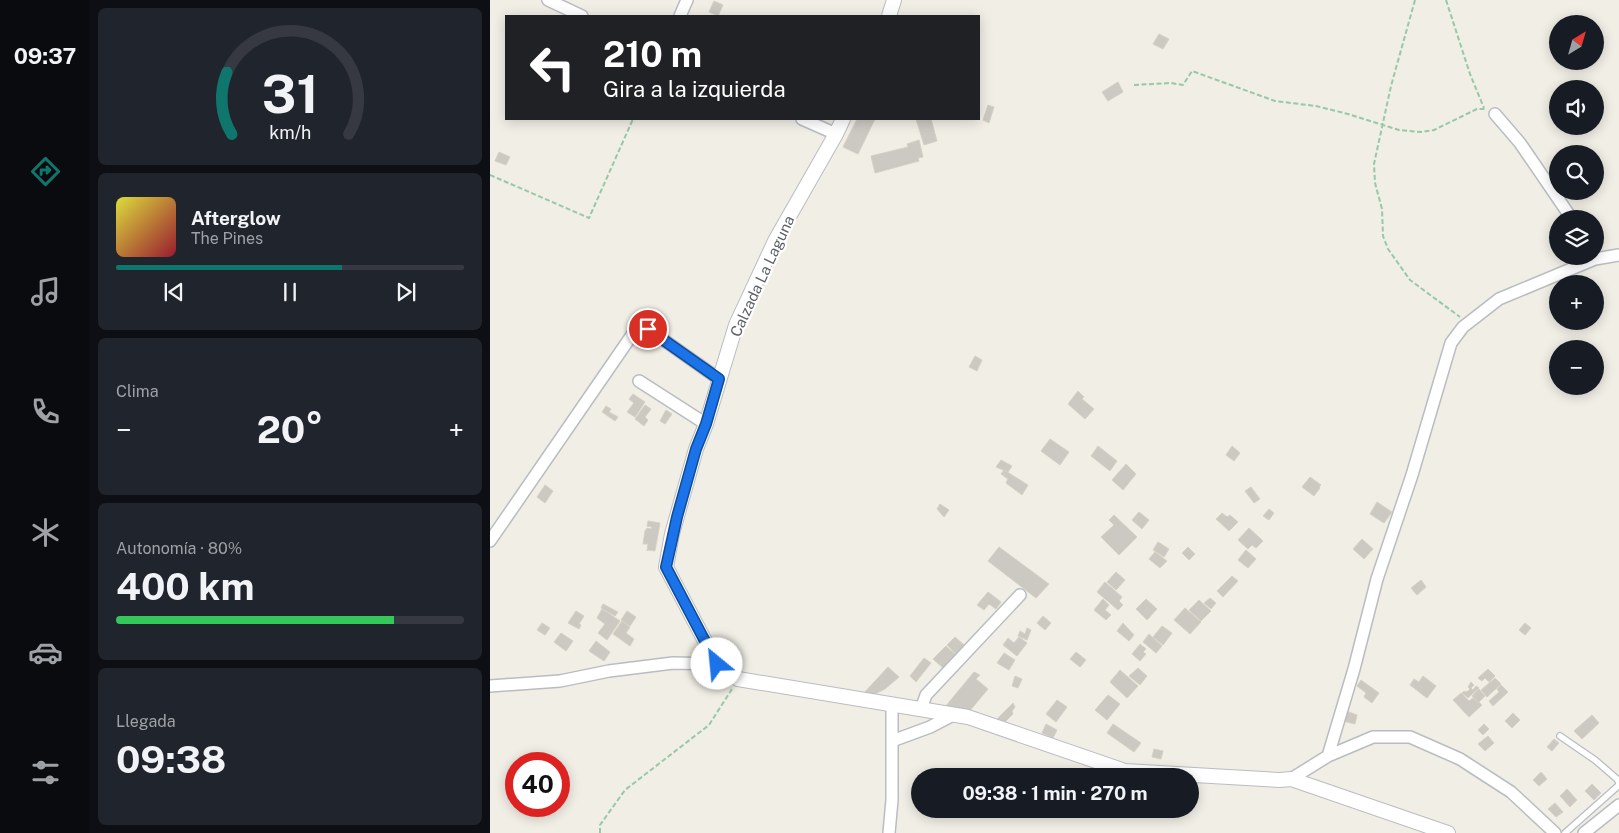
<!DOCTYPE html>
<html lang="es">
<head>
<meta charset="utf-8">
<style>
	:root { --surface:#171b24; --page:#20242c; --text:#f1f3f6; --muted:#9ea1a6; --line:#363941; --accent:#0f766e }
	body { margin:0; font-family:"Public Sans",sans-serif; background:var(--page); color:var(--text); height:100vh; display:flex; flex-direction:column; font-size:19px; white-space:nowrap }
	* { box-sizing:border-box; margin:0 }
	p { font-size:16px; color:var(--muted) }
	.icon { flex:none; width:28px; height:28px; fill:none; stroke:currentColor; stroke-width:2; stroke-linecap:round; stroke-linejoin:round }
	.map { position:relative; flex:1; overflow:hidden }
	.sheet { display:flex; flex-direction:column; gap:8px; padding:8px; background:#0d0f14; width:400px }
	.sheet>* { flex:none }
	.banner { position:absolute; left:15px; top:15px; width:475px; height:105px; border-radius:0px; box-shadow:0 2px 12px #0003; background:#202124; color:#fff; overflow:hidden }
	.needle { width:32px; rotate:37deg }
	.buttons { position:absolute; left:1059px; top:15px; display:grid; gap:10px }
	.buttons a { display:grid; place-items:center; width:55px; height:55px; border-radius:50%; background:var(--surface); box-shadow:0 2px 12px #0003; font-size:25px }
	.speed { position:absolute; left:15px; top:752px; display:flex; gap:10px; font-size:25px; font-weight:700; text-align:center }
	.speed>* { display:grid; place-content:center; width:65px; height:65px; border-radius:50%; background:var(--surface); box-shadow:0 2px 12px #0003; line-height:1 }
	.speed .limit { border:8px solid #d22; background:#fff; color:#111 }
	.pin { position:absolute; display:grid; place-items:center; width:42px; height:42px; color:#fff; margin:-21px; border:2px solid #fff; border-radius:50%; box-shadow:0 1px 5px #0007 }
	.me { position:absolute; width:55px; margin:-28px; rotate:332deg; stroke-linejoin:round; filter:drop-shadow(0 0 4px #0008) }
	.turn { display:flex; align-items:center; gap:18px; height:105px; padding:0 15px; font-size:22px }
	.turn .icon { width:65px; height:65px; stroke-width:2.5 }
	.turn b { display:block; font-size:35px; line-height:42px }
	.big { font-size:38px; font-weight:700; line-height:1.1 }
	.sheet .card { flex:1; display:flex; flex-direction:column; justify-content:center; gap:8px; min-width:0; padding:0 18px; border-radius:8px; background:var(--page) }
	.sheet .dial { align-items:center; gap:0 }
	.dial svg { height:130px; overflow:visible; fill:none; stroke:var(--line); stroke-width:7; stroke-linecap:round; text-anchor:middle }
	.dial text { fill:var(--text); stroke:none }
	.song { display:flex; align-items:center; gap:15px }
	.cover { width:60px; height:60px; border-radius:8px; background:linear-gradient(135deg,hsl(60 70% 55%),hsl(350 70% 35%)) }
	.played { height:5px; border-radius:2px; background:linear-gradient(90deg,var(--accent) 65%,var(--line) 65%) }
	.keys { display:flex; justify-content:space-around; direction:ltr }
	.heat { display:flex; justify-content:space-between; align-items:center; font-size:28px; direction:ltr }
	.charge { height:8px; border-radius:4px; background:linear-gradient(90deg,#34c759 80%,var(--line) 0) }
	.trip { position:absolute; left:421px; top:768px; width:288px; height:50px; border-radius:25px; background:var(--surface); box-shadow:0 2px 12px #0003; font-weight:700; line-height:50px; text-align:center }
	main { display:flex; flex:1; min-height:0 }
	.tab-bar { display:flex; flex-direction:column; width:90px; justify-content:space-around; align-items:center; background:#090b0e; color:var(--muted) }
	.tab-bar .icon { width:35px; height:35px }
	.tab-bar .selected { color:var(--accent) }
	.tab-bar b { font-size:22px; color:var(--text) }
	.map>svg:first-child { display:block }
	.building { fill:#ccc8c2; stroke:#d6d1c2 }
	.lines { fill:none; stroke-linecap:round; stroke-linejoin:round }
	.service-casing { stroke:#b9bdc2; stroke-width:8 }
	.minor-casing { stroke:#b9bdc2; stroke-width:14 }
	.tertiary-casing { stroke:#b9bdc2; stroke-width:16 }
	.path { stroke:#96c9a8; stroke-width:2; stroke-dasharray:5 2.5; stroke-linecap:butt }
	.service { stroke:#fff; stroke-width:5.5 }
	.minor { stroke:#fff; stroke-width:11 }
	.tertiary { stroke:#fff; stroke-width:14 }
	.route-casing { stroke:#114b97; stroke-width:12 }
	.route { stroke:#1a73e8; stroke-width:9 }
	.labels { text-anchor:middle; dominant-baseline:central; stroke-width:4.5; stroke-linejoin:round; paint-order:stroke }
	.street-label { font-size:15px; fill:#5c6167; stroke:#fff }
</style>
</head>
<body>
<main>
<nav class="tab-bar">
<b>09:37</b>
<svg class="icon selected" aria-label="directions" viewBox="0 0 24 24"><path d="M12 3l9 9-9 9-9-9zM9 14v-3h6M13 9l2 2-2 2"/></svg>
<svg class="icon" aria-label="music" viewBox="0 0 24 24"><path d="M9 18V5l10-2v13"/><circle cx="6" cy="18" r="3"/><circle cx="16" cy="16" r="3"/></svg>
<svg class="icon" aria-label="phone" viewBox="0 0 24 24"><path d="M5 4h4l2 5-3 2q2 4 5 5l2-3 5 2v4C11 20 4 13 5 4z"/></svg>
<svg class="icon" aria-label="climate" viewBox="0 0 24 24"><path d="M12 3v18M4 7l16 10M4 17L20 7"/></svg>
<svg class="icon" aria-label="car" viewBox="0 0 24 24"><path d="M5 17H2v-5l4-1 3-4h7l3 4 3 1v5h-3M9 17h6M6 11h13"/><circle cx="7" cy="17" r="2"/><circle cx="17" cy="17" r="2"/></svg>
<svg class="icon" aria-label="filters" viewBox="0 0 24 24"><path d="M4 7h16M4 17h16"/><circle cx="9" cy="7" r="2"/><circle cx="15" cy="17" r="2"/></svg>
</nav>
<section class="sheet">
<div class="card dial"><svg viewBox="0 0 100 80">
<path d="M14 69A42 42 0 1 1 86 69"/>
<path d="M14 69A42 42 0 0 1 11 31" stroke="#0f766e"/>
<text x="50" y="56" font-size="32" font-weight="700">31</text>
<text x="50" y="72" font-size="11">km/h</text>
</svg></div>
<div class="card">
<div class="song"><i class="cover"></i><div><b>Afterglow</b><p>The Pines</p></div></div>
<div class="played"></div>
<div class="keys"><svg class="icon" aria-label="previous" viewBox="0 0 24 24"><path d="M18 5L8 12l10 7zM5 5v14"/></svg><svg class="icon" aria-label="pause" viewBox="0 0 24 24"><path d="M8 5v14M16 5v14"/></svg><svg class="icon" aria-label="next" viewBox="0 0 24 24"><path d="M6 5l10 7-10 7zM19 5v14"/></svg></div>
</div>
<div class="card"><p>Clima</p>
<div class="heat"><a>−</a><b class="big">20°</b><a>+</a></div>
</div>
<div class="card"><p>Autonomía · 80%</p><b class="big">400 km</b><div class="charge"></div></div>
<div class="card"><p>Llegada</p><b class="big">09:38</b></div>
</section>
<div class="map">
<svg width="1129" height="833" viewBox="0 0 1129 833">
	<rect width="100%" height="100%" fill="#f0eee5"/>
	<path class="building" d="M224,1l9,4 -5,11 -9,-4z
		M669,34l10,5 -6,10 -10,-5z
		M628,82l5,10 -15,9 -6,-9z
		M498,105l6,2 -5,16 -6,-3z
		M367,119h18l-17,35 -15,-7z
		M426,119h15l6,22 -13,4z
		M429,140l4,17 -5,1 1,3 -44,12 -4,-17 37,-9 -1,-3z
		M9,152l11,5 -4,8 -11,-4z
		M485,356l7,4 -5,11 -8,-4z
		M588,391l6,6 -2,2 12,10 -9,10 -17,-15z
		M143,394l12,8 -10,15 -8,-5 7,-9 -5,-4z
		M155,405l6,4 -6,8 3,3 -4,6 -9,-7z
		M116,406l5,3 -2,3 9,5 -3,4 -13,-9z
		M176,410l6,4 -7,10 -5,-3z
		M560,439l19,13 -9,13 -19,-14z
		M608,446l19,15 -7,10 -19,-15z
		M742,446l8,7 -6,8 -8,-6z
		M511,460l11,6 -4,6 -12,-5z
		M636,464l10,10 -13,16 -11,-10z
		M514,470l24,15 -6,10 -16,-12 2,-4 -7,-5z
		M820,477l11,8 -2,2 1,1 -6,8 -12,-9z
		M55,485l8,6 -8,12 -8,-6z
		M761,487l9,12 -6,4 -9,-12z
		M887,502l15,10 -8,11 -14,-9z
		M450,504l9,6 -5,7 -7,-8z
		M779,509l5,4 -5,7 -6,-4z
		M649,512l10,8 -7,9 -10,-9z
		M732,513l5,4 3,-2 8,7 -9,9 -13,-12z
		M624,515l23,22 -18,18 -18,-18 13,-12 -5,-5z
		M158,521l12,2 -5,28 -7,-1 -1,1 1,-7h-5l2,-13 2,-3 4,1 1,-2 -5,-1z
		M759,528l14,13 -7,7 -4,-3 -4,4 -10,-9z
		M872,539l11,10 -9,10 -11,-10z
		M668,542l11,7 -5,8 -11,-7z
		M509,547l50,37 -13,14 -48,-37z
		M698,547l7,7 -6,6 -7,-7z
		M756,550l10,9 -8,9 -10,-8z
		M665,552l12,9 -7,7 -11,-9z
		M626,572l9,8 -9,10 -9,-8z
		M742,576l6,5 -15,16 -6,-6z
		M931,580l5,7 -9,8 -6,-7z
		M615,582l17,15 -3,4 4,4 -5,5 -21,-18z
		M498,592l13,10 -5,7 -7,-5 -5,6 -7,-5z
		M720,598l6,5 -5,6 -7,-6z
		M613,599l6,6 -4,5 6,5 -5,5 -12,-10z
		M656,599l11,10 -10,11 -11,-11z
		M709,600l12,11 -10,10 -12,-11z
		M113,604l15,8 -3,4 -14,-8z
		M695,608l16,14 -11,12 -16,-14z
		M112,609l18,12 -13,19 -9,-7 7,-9 -8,-6z
		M86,611l8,5 -5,8 2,1 -2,4 -11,-6z
		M137,611l9,6 -6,9 -9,-6z
		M553,616l8,7 -6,7 -8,-7z
		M132,621l8,6 -4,6 8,6 -4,7 -17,-12z
		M52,623l8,5 -5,7 -8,-5z
		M633,623l11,12 -5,6 -12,-10z
		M1035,623l6,5 -6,7 -6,-5z
		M672,626l10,7 -9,12 -10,-8z
		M537,628l4,2 -4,10 -9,-4 2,-5 5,3z
		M71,633l12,8 -7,10 -12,-9z
		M659,634l13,12 -6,7 -13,-11z
		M465,637l9,8 -8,9 -9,-9z
		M529,637l8,6 -10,13 -14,-11 5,-7 6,5z
		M106,641l14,11 -6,9 -15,-10z
		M650,644l6,5 -3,3 3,2 -6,7 -8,-7z
		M456,646l10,9 -13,13 -10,-9z
		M586,652l10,8 -6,7 -10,-8z
		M514,653l11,7 -6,10 -12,-7z
		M434,658l7,5 -15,19 -6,-6z
		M398,667l11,10 -14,12 -14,7 -8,-2z
		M648,668l9,8 -7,9 -11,-9z
		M998,669l7,7 -6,6 -4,-4 -3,3 -4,-3z
		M630,670l18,16 -11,12 -17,-16z
		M484,672l6,3 -4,4 12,10 -20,24 -23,-6z
		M525,676l7,3 -4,9 -6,-2z
		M933,676l13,10 -9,12 -17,-13 4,-6 5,3z
		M1005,678l6,6 -14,13 -6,-7z
		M871,680l18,13 -7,10 -8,-6 2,-4 -9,-7z
		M981,682l3,3 -3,3 2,2 3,-4 3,2 -11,10 -6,-5 2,-2 1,1 3,-1 2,-2 -2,-2z
		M1011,685l7,7 -15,14 -4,-5 10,-9 -2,-3z
		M989,689l6,7 -7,7 -6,-7z
		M971,693l8,8 4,-3 5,5 1,-1 3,3 -13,12 -16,-17z
		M618,695l12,9 -13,16 -12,-10z
		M567,700l10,7 -11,15 -10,-8z
		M523,703l2,4 -3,4 1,3 -10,10 -7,-4z
		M856,711l11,4 -2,9 -12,-3z
		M1023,713l7,7 -8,8 -7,-7z
		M1102,715l7,8 -17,16 -8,-8z
		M556,724l11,6 -4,8 -11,-5z
		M623,724l28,19 -7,9 -27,-19z
		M994,724l5,5 -6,6 -5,-5z
		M998,736l6,7 -9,8 -7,-7z
		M1064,739l5,4 -7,8 -5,-4z
		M664,749l9,2 -2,8 -9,-2z
		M1051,772l6,7 -8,7 -6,-6z
		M1102,784l9,9 -7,7 -9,-9z
		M1077,789l10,11 -7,7 -10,-11z
		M1065,803l8,9 -7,5 -8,-8z"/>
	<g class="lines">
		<g class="service-casing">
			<path id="service" d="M1070,736l35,24 22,19 2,3
				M1075,833l53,-47 1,-3"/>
		</g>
		<g class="minor-casing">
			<path id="minor" d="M58,0l34,16
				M190,16l7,-16
				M1005,114l25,29 52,76
				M312,119l34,15
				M149,381l67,43
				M0,541l144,-209 5,-4 9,1 71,50
				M0,686l70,-5 49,-10 64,-8 44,1
				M431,709l5,-14 94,-100
				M402,741l38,-14 23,-12
				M838,756l26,-87 23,-90 35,-104 39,-132 12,-16 36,-28 96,-40 24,-4
				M801,779l37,-23 45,-19h37l50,22 51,33 44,41
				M399,833l3,-33v-94
				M1094,833l35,-28"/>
		</g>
		<g class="tertiary-casing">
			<path id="tertiary" d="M399,16l5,-16
				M353,119l-7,15 -61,107 -39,84 -30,99 -10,25 -24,85 -6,33 51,97 21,15 230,38 157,54 155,9 11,-1 157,54"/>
		</g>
		<path class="path" d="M925,0l-24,86 -17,78 1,19 7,26 1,27 5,13 22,31 50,37
			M956,0l24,74 14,34
			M644,85l37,-2 12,2 9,-14 83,30 41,5 32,8 51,16 22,2 13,-2 43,-21h8
			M0,175l99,43 44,-99
			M110,833v-8l25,-35 84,-65 23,-36"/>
		<use href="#service" class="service"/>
		<use href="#minor" class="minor"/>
		<use href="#tertiary" class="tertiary"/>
	</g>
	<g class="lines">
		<g class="route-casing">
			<path id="route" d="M158,329l71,50 -13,45 -10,25 -19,68 -11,50 51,97"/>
		</g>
		<use href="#route" class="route"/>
	</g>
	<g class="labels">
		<g class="street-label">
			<text transform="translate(272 276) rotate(-65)">Calzada La Laguna</text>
		</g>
	</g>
</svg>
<div class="buttons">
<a><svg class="needle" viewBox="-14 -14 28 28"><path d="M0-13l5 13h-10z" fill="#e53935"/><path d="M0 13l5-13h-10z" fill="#9ea1a6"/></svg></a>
<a><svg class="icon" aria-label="sound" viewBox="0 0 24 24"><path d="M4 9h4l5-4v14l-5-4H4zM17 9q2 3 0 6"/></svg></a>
<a><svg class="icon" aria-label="search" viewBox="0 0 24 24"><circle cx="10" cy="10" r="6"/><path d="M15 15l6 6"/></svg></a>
<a><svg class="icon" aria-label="layers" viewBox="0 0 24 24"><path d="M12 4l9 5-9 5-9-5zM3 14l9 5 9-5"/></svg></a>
<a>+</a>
<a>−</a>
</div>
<div class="speed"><div class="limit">40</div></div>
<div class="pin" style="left:158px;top:329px;background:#d93025"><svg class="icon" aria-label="arrive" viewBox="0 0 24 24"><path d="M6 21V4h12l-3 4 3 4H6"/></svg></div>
<svg class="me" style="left:227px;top:664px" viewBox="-20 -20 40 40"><circle r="19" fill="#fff"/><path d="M0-13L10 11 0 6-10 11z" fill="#1a73e8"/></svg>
<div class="trip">09:38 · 1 min · 270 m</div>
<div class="banner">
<div class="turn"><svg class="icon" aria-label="left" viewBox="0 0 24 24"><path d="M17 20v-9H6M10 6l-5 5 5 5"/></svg><div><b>210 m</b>Gira a la izquierda</div></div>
</div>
</div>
</main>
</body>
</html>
